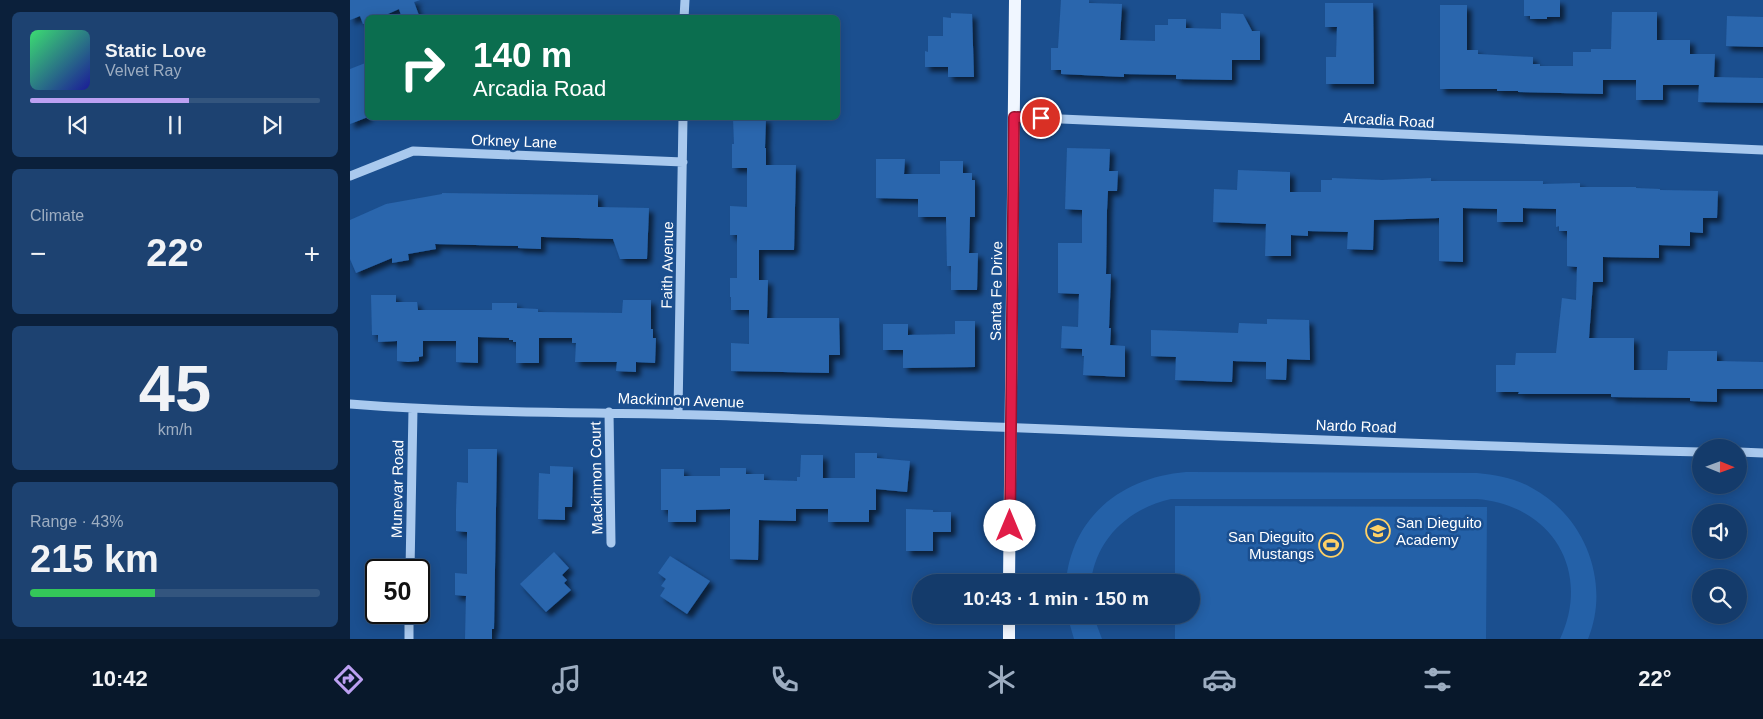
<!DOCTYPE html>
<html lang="en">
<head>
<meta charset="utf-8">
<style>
	:root { --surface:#143b6b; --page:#1d4271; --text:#f1f3f6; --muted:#9dadc1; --line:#33557e; --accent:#bca0f2 }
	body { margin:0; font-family:Helvetica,sans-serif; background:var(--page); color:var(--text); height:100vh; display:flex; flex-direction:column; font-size:19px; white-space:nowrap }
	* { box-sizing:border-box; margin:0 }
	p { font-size:16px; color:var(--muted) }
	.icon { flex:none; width:28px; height:28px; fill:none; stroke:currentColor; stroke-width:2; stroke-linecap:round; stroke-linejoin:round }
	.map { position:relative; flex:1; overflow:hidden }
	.side { display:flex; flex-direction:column; gap:12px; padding:12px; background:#0b203b; width:350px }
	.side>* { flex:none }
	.top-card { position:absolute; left:15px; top:15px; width:475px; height:105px; border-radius:8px; box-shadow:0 2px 12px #0003,0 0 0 1px var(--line); background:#0b6e4f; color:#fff; overflow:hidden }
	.needle { width:32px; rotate:91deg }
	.buttons { position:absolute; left:1342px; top:439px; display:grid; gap:10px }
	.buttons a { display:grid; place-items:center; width:55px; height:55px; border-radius:50%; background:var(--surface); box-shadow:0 2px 12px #0003,0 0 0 1px var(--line); font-size:25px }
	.speed { position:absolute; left:15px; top:559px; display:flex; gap:10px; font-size:25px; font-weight:700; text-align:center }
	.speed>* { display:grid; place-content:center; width:65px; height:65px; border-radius:50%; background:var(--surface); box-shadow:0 2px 12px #0003,0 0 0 1px var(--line); line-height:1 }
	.speed .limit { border:2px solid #111; border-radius:8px; background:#fff; color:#111 }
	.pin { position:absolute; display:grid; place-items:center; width:42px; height:42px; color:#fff; margin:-21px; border:2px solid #fff; border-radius:50%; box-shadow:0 1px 5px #0007 }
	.me { position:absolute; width:55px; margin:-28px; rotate:0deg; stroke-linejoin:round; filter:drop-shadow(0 0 4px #0008) }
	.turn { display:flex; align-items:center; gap:18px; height:105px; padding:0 25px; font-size:22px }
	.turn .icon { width:65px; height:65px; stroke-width:2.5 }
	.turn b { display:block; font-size:35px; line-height:42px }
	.big { font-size:38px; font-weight:700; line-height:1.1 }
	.side .card { flex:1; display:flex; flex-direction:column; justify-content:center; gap:8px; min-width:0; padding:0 18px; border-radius:8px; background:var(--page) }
	.side .dial { align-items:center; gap:0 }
	.dial b { font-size:65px; line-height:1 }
	.song { display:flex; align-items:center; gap:15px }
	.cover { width:60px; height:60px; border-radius:8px; background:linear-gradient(135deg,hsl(140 70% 55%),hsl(240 70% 35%)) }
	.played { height:5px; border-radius:2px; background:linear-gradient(90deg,var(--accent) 55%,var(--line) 55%) }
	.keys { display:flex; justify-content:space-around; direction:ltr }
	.heat { display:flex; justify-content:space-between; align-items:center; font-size:28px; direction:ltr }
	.charge { height:8px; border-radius:4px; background:linear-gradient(90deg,#34c759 43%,var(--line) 0) }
	.trip { position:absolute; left:562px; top:574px; width:288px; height:50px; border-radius:25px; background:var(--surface); box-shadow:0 2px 12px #0003,0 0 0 1px var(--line); font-weight:700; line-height:50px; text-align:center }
	.menu { display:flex; height:80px; justify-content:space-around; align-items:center; background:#08182b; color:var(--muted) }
	.menu .icon { width:35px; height:35px }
	.menu .current { color:var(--accent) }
	.menu b { font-size:22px; color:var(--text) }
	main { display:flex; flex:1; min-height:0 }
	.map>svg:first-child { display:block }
	.green { fill:#2461a8 }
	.building { fill:#2a66ad; filter:url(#shadow) }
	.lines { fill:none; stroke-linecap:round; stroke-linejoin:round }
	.minor { stroke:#a9c9ee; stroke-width:9 }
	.major { stroke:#f0f6ff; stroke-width:12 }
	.route-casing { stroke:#92132f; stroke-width:12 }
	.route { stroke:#e11d48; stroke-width:9 }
	.labels { text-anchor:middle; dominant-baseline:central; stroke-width:5; stroke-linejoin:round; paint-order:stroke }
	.street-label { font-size:15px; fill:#fff; stroke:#1b4f8f }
	.poi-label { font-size:15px; fill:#fff; stroke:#1b4f8f; text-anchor:start }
</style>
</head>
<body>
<main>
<section class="side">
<div class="card">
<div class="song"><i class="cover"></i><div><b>Static Love</b><p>Velvet Ray</p></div></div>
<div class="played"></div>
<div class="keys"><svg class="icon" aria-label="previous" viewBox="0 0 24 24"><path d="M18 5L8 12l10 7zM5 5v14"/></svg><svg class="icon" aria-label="pause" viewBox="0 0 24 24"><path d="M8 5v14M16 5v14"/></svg><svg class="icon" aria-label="next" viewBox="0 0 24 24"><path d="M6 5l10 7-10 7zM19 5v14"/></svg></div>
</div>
<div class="card"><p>Climate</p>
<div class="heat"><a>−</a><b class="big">22°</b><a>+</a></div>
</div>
<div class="card dial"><b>45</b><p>km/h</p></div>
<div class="card"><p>Range · 43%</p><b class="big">215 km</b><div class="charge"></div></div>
</section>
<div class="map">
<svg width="1413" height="639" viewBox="0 0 1413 639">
	<defs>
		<filter id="shadow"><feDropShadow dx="4.5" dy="4.5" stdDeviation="2.5" flood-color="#0009"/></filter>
	</defs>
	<rect width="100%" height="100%" fill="#1b4f8f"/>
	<path class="green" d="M836,472l291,1c19,2 38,5 55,15 53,28 79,95 56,151h-28c32,-69 -9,-134 -83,-140h-306c-41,9 -75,39 -80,83h-25c6,-66 57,-105 120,-110z
		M825,506l312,1 -1,132h-311v-24h16v-33h-16z
		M717,615h26l9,24h-28z"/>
	<path class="building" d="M0,0h70l-6,2 6,16h-18l-3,-9 -20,9h-11v4l-5,2 -3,-8 -10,4z
		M711,0h28v3l33,1 -2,36 35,1v-16h13v-6h18v9l35,1v-16l22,1 9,17h8v29h-28v20l-56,-1v-4l-52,-1v3l-63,-3v-4h-10v-22h7z
		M1174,0h36v17h-13v2h-17v-3h-6z
		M975,3h48l1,81h-48v-27h10l1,-30h-12z
		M1090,5h27v45h11v4l55,3v7h7v2h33v-14h18v-3h20l1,-37h45v28h33v14h25l-1,23 49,1v25l-65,-1 1,-17h-36v15h-27v-20h-33v14l-85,-2v-1h-21v-2h-57z
		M601,13l21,1 2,63h-26v-10h-23v-16l3,1v-16h15v-19l8,1z
		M1377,16l36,1v30l-37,-1z
		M18,62v55l-18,7v-55z
		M383,118h33l-1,30h1v17h30l-2,85h-35v30h9l-1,38h72l1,37h-11v18l-98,-2v-28l18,1v-34h-18v-13h-1v-19h7v-43h-7v-29l17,1v-39h-15v-24h2z
		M717,148l43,1 -1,22h9l-1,20h-9l-1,19 -1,64h5l-2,54h2l-1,17 15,1v31l-42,-2 1,-19h-2v-7l-21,-1 1,-22 16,1 1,-33 -21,-1v-50h24v-33l-17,-1z
		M526,159h29l-1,15h36v-13h23v12h9v7h3v37h-5l-1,36h9l-1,37h-26v-24h-4l-1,-49h-28v-18l-42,-1z
		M888,170l52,2v20h31v-12h11v-2l50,2 49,-2v3h112v3l37,-1v4h56v1l24,1v1l58,1 -1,27h-14v15l-13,-1v14l-31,-1v13l-56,-1v25h-10l-4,56h45v32h33l1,-19h49v10l46,1v27h-46v13l-27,-1v-3l-79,-1v-3h-93l1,-2h-23v-27h19l1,-12h40l6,-55 14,2 1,-33 -10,-1v-35h-8v-5l-3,1v-18l-33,-1v14h-26v-13l-34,-1v54l-24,-1v-43l-65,2 -1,30 -26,-1 1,-17 -40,-1v5l-17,-1v21h-26l1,-32 -53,-2 1,-33 23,1z
		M92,193l156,2v12l51,1 -2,51h-27l-7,-20 -70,-2h-2v12l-23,-1v-2l-83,-2 1,5 -28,5 1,6 -17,3v-5l-36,15 -6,-14v-39l36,-16 56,-10z
		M21,295h25v7h21l1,8h74v-7h25v5l21,1v3l84,1 1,-13h28v29h2v9h3l-1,25 -19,-1v10l-20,-1 1,-9h-42l1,-19h-4v-5h-33v25h-23v-21h-3v-2h-4v-2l-31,-1v26l-22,-1v-21h-33v15l-4,1v4l-11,1 -11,-1v-20l-19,1v-7h-6z
		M917,319l42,1 1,40 -23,-1 -1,21 -20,-1v-17l-33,-1 -1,21 -57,-2 1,-23 -25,-1v-26l87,3 1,-10 28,1z
		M605,321h20v46l-72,1v-18h-20v-26h25v11l47,-1z
		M118,449h29l-3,180h-2v10h-27l1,-43 -11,-1v-22l12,1v-42l-11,-1v-21l1,-28 11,1z
		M505,453h22v5l33,3 -3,31 -31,-3v21h-7v12h-41v-13h-32v12l-37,-1 -1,40 -28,-1v-50l-34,1v12h-28v-12h-7v-41h23v7h36v-8h26v6h18v6l33,1v-4h3l1,-22h22v23h32z
		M200,466l23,1 -1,40h-7v13l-27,-1 1,-46 11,1z
		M556,509l27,1v2h18v20h-18v19h-27z
		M204,552l15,16 -7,7 5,5 -3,3 7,7 -25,22 -26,-28z
		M320,556l40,25 -23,33 -27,-18 5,-8 -4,-2 5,-7 -8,-6z"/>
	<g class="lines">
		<path class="minor" d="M334,18l1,-18
			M664,117l749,33
			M0,176l63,-25 270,11
			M0,404c135,11 272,7 407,13 315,13 630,27 944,35
			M259,412l2,131
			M328,413l5,-295
			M1389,452l24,1
			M60,570l3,-161
			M59,639v-27"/>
		<path class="major" d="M659,582l6,-582
			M659,639v-24"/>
	</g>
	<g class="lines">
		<g class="route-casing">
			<path id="route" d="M660,526l4,-409 27,1"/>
		</g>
		<use href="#route" class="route"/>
	</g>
	<defs>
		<g id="school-ring" transform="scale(1.25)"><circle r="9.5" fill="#1b4f8f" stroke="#ffd166" stroke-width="1.5"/><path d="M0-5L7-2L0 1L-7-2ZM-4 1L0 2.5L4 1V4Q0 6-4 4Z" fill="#ffd166"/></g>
		<g id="stadium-ring" transform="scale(1.25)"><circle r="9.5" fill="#1b4f8f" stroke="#ffd166" stroke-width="1.5"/><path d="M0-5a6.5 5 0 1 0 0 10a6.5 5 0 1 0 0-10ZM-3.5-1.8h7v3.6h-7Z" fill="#ffd166"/></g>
	</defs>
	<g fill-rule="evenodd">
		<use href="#school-ring" x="1028" y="531"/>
		<use href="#stadium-ring" x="981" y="545"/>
	</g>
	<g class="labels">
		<g class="street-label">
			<text transform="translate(1039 120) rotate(3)">Arcadia Road</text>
			<text transform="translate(164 141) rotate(2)">Orkney Lane</text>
			<text transform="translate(317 265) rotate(-89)">Faith Avenue</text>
			<text transform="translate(646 291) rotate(-89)">Santa Fe Drive</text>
			<text transform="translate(331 400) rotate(2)">Mackinnon Avenue</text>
			<text transform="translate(1006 426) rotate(2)">Nardo Road</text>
			<text transform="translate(246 478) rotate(-91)">Mackinnon Court</text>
			<text transform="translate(47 489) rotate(-89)">Munevar Road</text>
		</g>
		<g class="poi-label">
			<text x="1046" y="522">San Dieguito<tspan x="1046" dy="17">Academy</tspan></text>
			<text x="964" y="536" text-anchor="end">San Dieguito<tspan x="964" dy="17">Mustangs</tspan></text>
		</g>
	</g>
</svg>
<div class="buttons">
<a><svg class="needle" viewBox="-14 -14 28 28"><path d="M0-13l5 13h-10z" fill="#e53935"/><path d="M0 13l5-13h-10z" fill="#9dadc1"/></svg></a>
<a><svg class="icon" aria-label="sound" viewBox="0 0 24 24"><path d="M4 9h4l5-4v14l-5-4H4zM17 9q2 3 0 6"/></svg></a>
<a><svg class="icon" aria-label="search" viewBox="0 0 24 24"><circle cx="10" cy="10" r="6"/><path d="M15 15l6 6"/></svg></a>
</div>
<div class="speed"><div class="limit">50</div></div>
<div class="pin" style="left:691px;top:118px;background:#d93025"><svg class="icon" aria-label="arrive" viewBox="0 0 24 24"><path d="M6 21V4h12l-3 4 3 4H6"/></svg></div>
<svg class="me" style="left:660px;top:526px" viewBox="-20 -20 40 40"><circle r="19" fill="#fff"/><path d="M0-13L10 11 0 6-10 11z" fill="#e11d48"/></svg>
<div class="trip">10:43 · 1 min · 150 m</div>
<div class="top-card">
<div class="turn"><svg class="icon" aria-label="right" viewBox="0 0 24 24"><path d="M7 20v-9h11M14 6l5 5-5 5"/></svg><div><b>140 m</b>Arcadia Road</div></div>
</div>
</div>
</main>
<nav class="menu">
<b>10:42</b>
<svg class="icon current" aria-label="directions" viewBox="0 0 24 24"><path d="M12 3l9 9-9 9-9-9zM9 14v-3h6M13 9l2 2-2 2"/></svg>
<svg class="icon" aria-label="music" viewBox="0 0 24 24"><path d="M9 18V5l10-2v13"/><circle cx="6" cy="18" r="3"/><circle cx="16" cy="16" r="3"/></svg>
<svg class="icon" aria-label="phone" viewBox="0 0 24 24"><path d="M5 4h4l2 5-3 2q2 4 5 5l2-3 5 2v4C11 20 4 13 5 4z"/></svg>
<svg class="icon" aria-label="climate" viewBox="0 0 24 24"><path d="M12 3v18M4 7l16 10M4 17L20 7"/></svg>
<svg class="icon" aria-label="car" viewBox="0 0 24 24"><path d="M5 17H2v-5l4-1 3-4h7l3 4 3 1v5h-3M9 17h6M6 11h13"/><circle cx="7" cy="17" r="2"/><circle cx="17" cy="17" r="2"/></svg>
<svg class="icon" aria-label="filters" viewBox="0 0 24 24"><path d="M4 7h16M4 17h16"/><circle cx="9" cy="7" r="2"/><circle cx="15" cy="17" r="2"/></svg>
<b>22°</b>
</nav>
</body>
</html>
